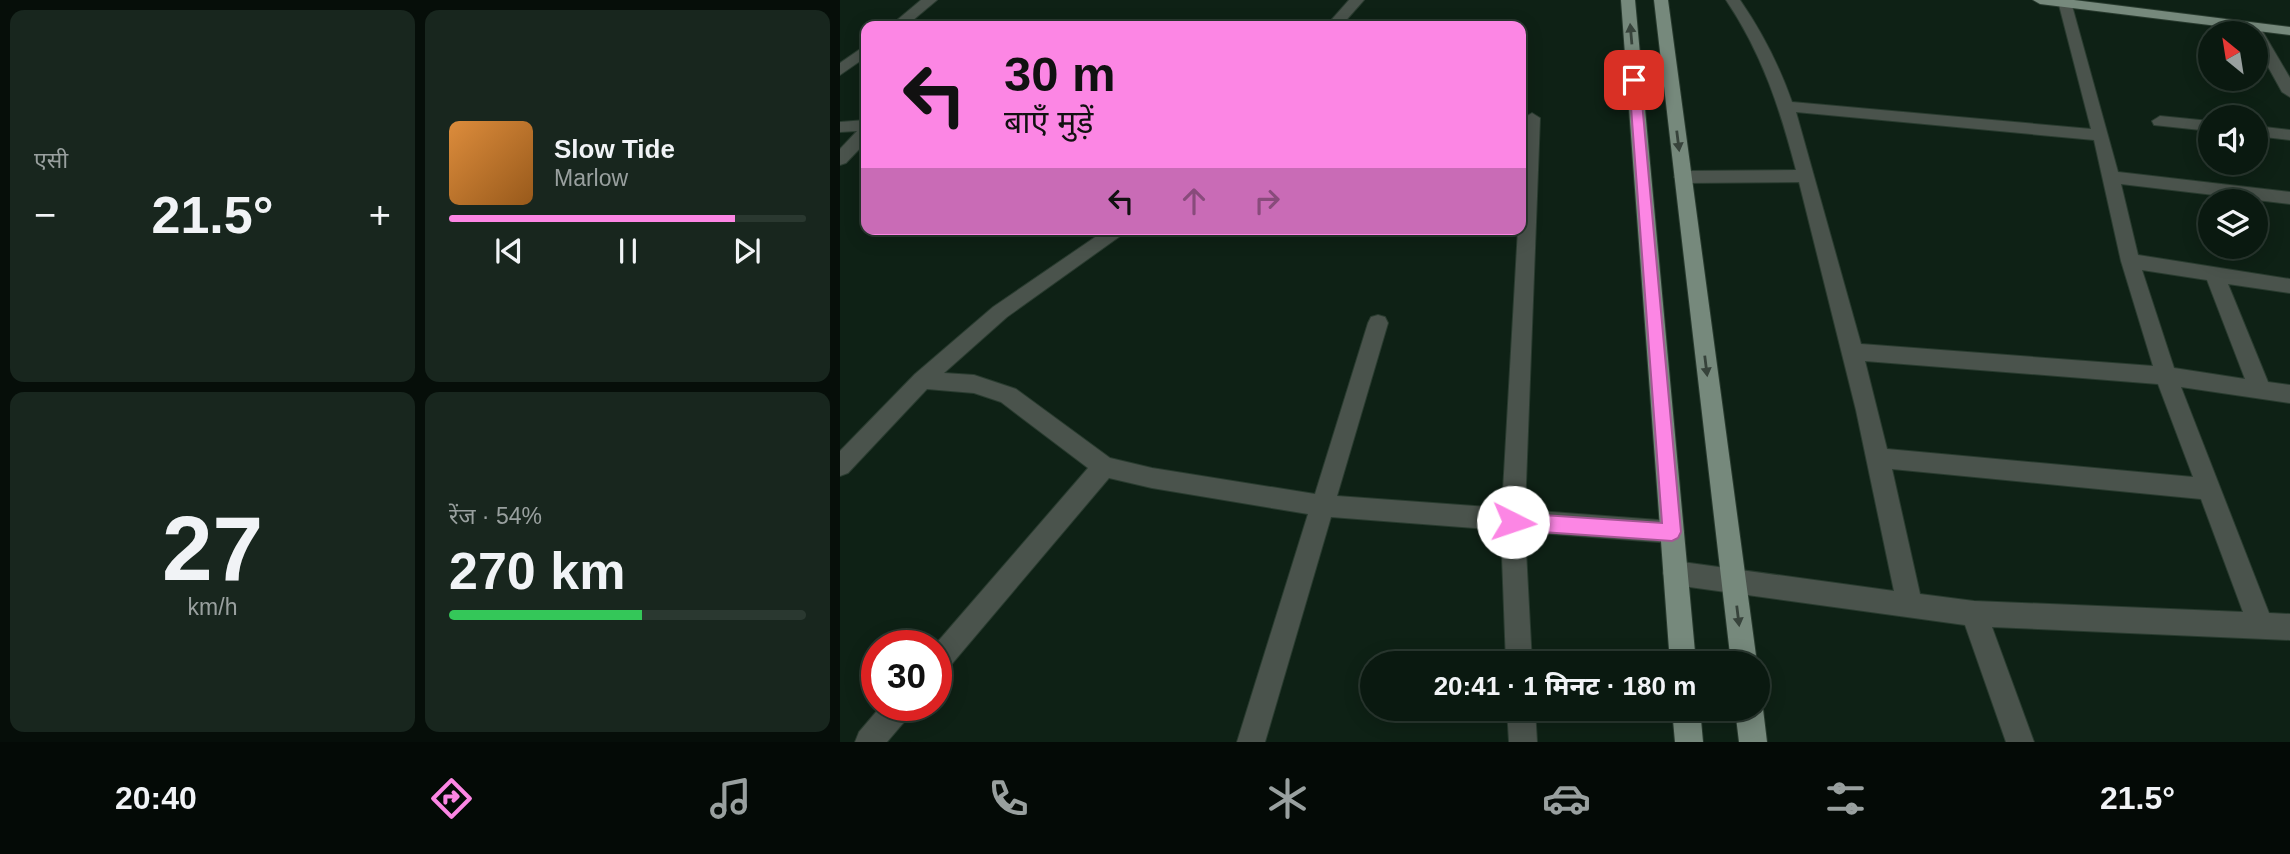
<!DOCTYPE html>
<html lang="hi">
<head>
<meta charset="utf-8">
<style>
	:root { --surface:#0a1910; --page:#18261e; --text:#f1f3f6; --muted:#99a09f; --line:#2a3830; --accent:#fc86e4 }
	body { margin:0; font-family:Helvetica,"Noto Sans Devanagari",sans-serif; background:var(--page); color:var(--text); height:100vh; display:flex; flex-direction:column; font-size:26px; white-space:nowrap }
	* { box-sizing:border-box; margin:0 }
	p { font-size:23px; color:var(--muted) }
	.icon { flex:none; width:38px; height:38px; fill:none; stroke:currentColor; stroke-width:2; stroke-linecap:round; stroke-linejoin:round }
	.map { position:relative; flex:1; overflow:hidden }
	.side { display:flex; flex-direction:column; gap:10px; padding:10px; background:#060e09; width:840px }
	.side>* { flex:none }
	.top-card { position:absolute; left:21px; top:21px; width:665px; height:214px; border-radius:14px; box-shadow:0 4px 18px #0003,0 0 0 2px var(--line); background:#fc86e4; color:#111; overflow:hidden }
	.needle { width:46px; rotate:330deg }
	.tools { position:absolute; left:1358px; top:21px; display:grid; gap:14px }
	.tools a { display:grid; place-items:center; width:70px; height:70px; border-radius:50%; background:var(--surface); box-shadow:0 4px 18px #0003,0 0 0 2px var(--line); font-size:35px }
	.speed { position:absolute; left:21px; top:630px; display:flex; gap:14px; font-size:35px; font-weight:700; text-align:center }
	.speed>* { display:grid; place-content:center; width:91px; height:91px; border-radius:50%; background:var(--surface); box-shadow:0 4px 18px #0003,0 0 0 2px var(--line); line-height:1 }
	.speed .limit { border:10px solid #d22; background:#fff; color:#111 }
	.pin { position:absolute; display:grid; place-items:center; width:60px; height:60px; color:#fff; margin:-30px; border-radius:14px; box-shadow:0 4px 10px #0006 }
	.me { position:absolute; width:77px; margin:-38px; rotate:94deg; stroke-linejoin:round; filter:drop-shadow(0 0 5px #0008) }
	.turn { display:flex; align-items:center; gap:24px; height:147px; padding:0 28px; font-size:32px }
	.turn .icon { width:91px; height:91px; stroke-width:2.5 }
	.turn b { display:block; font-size:49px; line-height:60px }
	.lanes { display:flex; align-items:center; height:66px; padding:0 28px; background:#0003; justify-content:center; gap:35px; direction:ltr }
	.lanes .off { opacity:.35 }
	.big { font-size:52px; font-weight:700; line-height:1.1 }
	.side .tile { flex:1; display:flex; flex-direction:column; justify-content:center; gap:10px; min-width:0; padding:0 24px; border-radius:14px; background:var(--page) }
	.side .dial { align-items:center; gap:0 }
	.dial b { font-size:91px; line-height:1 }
	.song { display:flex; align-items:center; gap:21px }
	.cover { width:84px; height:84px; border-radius:10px; background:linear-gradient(135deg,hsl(30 70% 55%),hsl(30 70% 35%)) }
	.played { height:7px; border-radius:4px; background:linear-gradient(90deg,var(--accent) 80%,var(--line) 80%) }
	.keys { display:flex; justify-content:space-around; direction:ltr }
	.heat { display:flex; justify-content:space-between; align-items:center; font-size:38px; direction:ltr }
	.charge { height:10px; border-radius:5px; background:linear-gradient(90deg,#34c759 54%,var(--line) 0) }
	.side .tiles { flex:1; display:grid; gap:10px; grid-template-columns:repeat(2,1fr) }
	.trip { position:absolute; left:520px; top:651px; width:410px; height:70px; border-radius:35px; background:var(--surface); box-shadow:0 4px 18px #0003,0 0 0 2px var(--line); font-weight:700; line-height:70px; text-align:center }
	.dock { display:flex; height:112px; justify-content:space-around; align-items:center; background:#040a06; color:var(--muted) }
	.dock .icon { width:49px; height:49px }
	.dock .selected { color:var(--accent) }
	.dock b { font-size:32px; color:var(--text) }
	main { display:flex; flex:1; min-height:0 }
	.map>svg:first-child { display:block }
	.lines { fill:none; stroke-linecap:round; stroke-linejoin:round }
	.minor-casing { stroke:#293b2f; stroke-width:2 }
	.major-casing { stroke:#293b2f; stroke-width:2 }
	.minor { fill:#4a534c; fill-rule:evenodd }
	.major { fill:#76897c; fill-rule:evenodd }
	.oneway { fill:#37433b }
	.route { fill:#fc86e4; stroke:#a45794; stroke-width:2 }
</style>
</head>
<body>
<main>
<section class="side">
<div class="tiles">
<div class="tile"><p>एसी</p>
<div class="heat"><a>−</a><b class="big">21.5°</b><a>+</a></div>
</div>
<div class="tile">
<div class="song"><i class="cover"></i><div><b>Slow Tide</b><p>Marlow</p></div></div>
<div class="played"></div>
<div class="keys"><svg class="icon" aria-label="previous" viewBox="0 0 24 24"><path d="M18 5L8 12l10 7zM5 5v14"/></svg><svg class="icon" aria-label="pause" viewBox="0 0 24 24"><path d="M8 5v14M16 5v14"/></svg><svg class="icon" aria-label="next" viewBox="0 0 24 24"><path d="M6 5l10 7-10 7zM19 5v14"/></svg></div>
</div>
<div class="tile dial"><b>27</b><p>km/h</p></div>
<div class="tile"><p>रेंज · 54%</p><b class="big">270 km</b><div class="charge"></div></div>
</div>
</section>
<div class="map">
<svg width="1450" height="742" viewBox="0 0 1450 742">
	<rect width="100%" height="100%" fill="#0e2115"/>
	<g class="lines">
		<g class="minor-casing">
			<path id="minor" d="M81,0h16l-31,26h-16z
				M509,0h15l-23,26h-15z
				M886,0h14c22,32 39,65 52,102l299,27 -32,-124 7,-4 5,1 47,170 172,20v12l-169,-20 17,71 152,24v14l-62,-9 40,98 22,3v18l-109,-16 88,226 21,1v26l-298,-13 42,115h-28l-41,-117 -290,-40 -9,-4 -3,-8 3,-8 9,-4 219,30 -38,-181 -57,-228 -116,1 -9,-6 9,-6 113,-1c-16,-61 -34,-117 -70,-170zM956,112l298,28 27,121 32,105 -292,-22zM1302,270l65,10 38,99 -71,-11zM1025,361l293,23 35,93 -306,-28zM1052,469l309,30 42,113 -269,-11 -54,-7z
				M1413,23l7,4 30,51v19l-8,-5 -26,-47v-12h-7l-3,-6z
				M26,45v12l-26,18v-12z
				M692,113l8,5 -15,392 147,11 8,3 4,8 -4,8 -8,3 -147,-11 7,131h-26l-5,-133 -170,-13 -66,225h-28l71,-228 -156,-26 -43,-10 -164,194 -9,4v-30h-2l154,-178 -87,-66 -27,-9 -47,-4 -79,84 -8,3v-25l75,-77 78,-67 114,-78h23l-123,88 -63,56 30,2 42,14 94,69 42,10 163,26 53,-171 3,-6 7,-2 7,2 3,6 -51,173 165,12 16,-279h3l3,-111z
				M1320,116l50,5v10l-56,-6 -2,-4z
				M26,120v22l-20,21 -6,2v-16l17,-18 -17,1v-10z
				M1416,126l34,4v10l-34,-4z
				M42,705h31l-3,10 -23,27h-32l4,-10z
				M667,709h28l2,33h-28z"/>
		</g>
		<g class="major-casing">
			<path id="major" d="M781,0h14l61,663h-26z
				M814,0h14l89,663h-26z
				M1193,0h41l216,27v8l-250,-31z
				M917,699l6,10 4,33h-28l-4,-33h22z
				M832,709h28l3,33h-28z"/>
		</g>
		<use href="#minor" class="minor"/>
		<use href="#major" class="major"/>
	</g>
	<defs><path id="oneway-solid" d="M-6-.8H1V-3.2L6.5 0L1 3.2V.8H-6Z" transform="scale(1.75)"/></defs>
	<g class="oneway">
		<use href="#oneway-solid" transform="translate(791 34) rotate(-95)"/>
		<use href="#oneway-solid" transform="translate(838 141) rotate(83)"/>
		<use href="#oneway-solid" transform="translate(866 366) rotate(83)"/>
		<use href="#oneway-solid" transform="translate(898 616) rotate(83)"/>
	</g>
	<path class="route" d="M794,76l6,4 41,452 -3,6 -6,3 -159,-11 -6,-2 -3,-6 3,-6 6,-3 149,10 -33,-443z"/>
</svg>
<div class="tools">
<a><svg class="needle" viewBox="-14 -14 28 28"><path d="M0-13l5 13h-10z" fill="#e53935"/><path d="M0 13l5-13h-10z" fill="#99a09f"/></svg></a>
<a><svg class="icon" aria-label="sound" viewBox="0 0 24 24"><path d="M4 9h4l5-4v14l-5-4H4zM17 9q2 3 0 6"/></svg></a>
<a><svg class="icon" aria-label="layers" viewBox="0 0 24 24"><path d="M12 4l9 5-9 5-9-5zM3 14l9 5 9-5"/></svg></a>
</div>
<div class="speed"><div class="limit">30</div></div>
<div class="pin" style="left:794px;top:80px;background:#d93025"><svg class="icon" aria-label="arrive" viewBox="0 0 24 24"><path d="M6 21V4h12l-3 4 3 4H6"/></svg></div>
<svg class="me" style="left:673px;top:522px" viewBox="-20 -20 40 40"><circle r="19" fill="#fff"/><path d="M0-13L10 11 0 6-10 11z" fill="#fc86e4"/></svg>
<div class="trip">20:41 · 1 मिनट · 180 m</div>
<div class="top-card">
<div class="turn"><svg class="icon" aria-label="left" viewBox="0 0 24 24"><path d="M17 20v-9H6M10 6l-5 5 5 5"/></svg><div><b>30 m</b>बाएँ मुड़ें</div></div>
<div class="lanes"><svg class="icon" aria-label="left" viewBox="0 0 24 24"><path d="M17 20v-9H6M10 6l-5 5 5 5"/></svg><svg class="icon off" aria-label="ahead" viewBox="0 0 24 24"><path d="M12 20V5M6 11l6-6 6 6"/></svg><svg class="icon off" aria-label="right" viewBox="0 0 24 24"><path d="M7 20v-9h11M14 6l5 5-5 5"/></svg></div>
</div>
</div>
</main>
<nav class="dock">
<b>20:40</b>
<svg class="icon selected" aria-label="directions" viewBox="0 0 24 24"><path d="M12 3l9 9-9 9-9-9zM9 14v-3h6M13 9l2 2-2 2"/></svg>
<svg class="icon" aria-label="music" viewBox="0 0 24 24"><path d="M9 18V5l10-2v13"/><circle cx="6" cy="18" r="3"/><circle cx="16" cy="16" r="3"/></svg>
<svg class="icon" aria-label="phone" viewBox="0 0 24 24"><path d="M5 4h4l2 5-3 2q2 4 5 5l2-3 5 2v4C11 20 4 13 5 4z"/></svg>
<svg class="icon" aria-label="climate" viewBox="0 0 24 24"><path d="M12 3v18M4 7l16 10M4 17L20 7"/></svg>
<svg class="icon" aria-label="car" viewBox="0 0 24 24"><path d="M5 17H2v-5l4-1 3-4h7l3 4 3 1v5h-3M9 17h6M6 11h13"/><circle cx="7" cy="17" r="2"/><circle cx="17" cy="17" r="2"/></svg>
<svg class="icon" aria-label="filters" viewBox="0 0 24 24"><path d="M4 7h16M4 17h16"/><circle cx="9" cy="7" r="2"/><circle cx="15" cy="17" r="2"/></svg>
<b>21.5°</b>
</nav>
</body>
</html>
